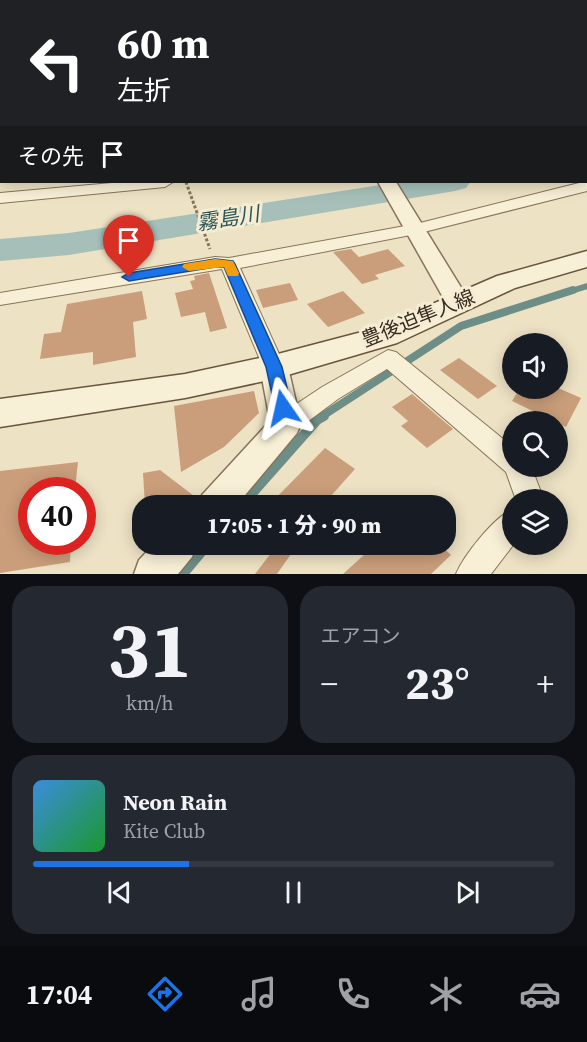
<!DOCTYPE html>
<html lang="ja">
<head>
<meta charset="utf-8">
<style>
	:root { --surface:#171b24; --page:#242831; --text:#f1f3f6; --muted:#9ea1a6; --line:#363941; --accent:#1a73e8 }
	body { margin:0; font-family:"Source Serif 4","Noto Sans JP",serif; background:var(--page); color:var(--text); height:100vh; display:flex; flex-direction:column; font-size:22px; white-space:nowrap }
	* { box-sizing:border-box; margin:0 }
	p { font-size:20px; color:var(--muted) }
	.icon { flex:none; width:33px; height:33px; fill:none; stroke:currentColor; stroke-width:2; stroke-linecap:round; stroke-linejoin:round }
	.map { position:relative; height:574px; overflow:hidden }
	.drawer { display:flex; flex-direction:column; gap:12px; padding:12px; background:#0d0f14; flex:1 }
	.drawer>* { flex:none }
	.banner { position:absolute; left:0px; top:0px; width:588px; height:183px; box-shadow:0 3px 15px #0003; background:#202124; color:#fff; overflow:hidden }
	.tools { position:absolute; left:502px; top:333px; display:grid; gap:12px }
	.tools a { display:grid; place-items:center; width:66px; height:66px; border-radius:50%; background:var(--surface); box-shadow:0 3px 15px #0003; font-size:30px }
	.speed { position:absolute; left:18px; top:477px; display:flex; gap:12px; font-size:30px; font-weight:700; text-align:center }
	.speed>* { display:grid; place-content:center; width:78px; height:78px; border-radius:50%; background:var(--surface); box-shadow:0 3px 15px #0003; line-height:1 }
	.speed .limit { border:9px solid #d22; background:#fff; color:#111 }
	.pin { position:absolute; display:grid; place-items:center; width:51px; height:51px; color:#fff; margin:-62px -26px; border-radius:50% 50% 50% 0; rotate:-45deg; box-shadow:0 0 6px #0007 }
	.pin .icon { rotate:45deg }
	.me { position:absolute; width:66px; margin:-33px; rotate:349deg; stroke-linejoin:round; filter:drop-shadow(0 0 4px #0008) }
	.turn { display:flex; align-items:center; gap:21px; height:126px; padding:0 18px; font-size:27px }
	.turn .icon { width:78px; height:78px; stroke-width:2.5 }
	.turn b { display:block; font-size:42px; line-height:51px }
	.then { display:flex; align-items:center; height:57px; padding:0 18px; background:#0003; gap:12px; font-size:22px }
	.big { font-size:45px; font-weight:800; line-height:1.1 }
	.drawer .widget { flex:1; display:flex; flex-direction:column; justify-content:center; gap:9px; min-width:0; padding:0 21px; border-radius:24px; background:var(--page) }
	.drawer .dial { align-items:center; gap:0 }
	.dial b { font-size:78px; line-height:1 }
	.song { display:flex; align-items:center; gap:18px }
	.cover { width:72px; height:72px; border-radius:9px; background:linear-gradient(135deg,hsl(210 70% 55%),hsl(130 70% 35%)) }
	.played { height:6px; border-radius:3px; background:linear-gradient(90deg,var(--accent) 30%,var(--line) 30%) }
	.keys { display:flex; justify-content:space-around; direction:ltr }
	.heat { display:flex; justify-content:space-between; align-items:center; font-size:33px; direction:ltr }
	.drawer .tiles { flex:1; display:grid; gap:12px; grid-template-columns:1fr 1fr }
	.widget:last-child { grid-column:span 2 }
	.trip { position:absolute; left:132px; top:495px; width:324px; height:60px; border-radius:24px; background:var(--surface); box-shadow:0 3px 15px #0003; font-weight:800; line-height:60px; text-align:center }
	.tab-bar { display:flex; height:96px; justify-content:space-around; align-items:center; background:#090b0e; color:var(--muted) }
	.tab-bar .icon { width:42px; height:42px }
	.tab-bar .current { color:var(--accent) }
	.tab-bar b { font-size:27px; color:var(--text) }
	.map>svg:first-child { display:block }
	.lines { fill:none; stroke-linecap:round; stroke-linejoin:round }
	.stream-far2 { stroke:#6d8e87; stroke-width:6 }
	.stream-far1 { stroke:#6d8e87; stroke-width:8 }
	.stream { stroke:#6d8e87; stroke-width:10 }
	.river { fill:#a6c0b9; fill-rule:evenodd }
	.building { fill:#ca9e7b }
	.service-casing { stroke:#87745b; stroke-width:3 }
	.minor-casing { stroke:#87745b; stroke-width:2 }
	.tertiary-casing { stroke:#87745b; stroke-width:3 }
	.secondary-casing { stroke:#69553e; stroke-width:3 }
	.path { stroke:#87745b; stroke-width:3; stroke-dasharray:3 2; stroke-linecap:butt }
	.service { fill:#f8efd7; fill-rule:evenodd }
	.minor { fill:#f8efd7; fill-rule:evenodd }
	.tertiary { fill:#f8efd7; fill-rule:evenodd }
	.secondary { fill:#f8efd7; fill-rule:evenodd }
	.route { fill:#1a73e8; stroke:#114b97; stroke-width:1.5 }
	.slow { fill:#f59e0b }
	.labels { text-anchor:middle; dominant-baseline:central; stroke-width:6; stroke-linejoin:round; paint-order:stroke }
	.street-label { font-size:20px; fill:#382b1f; stroke:#f5ecd4 }
	.water-label { font-size:21px; font-style:italic; fill:#2e5755; stroke:#f5ecd4 }
</style>
</head>
<body>
<div class="map">
<svg width="587" height="574" viewBox="0 0 587 574">
	<rect width="100%" height="100%" fill="#ede2c4"/>
	<g class="lines">
		<path class="stream-far2" d="M568,292l19,-6"/>
		<path class="stream-far1" d="M321,417l140,-91 112,-36"/>
		<path class="stream" d="M241,506l76,-86 7,-4
			M183,574l25,-30"/>
		<path class="river" d="M586,145h1v16h-1z
			M400,182h70l-4,6 -11,3 -386,64 -69,6v-22l69,-6z"/>
	</g>
	<path class="building" d="M351,249l8,8 29,-8 17,17 -30,9 4,4 -17,5 -29,-32z
		M209,273l18,55 -17,4 -5,-20 -24,5 -6,-24 18,-4 -3,-8 5,-1 -1,-4z
		M290,283l8,17 -35,8 -7,-18z
		M142,291l5,28 -14,3 3,35 -43,8v-13l-53,7 4,-25 17,-2 6,-28z
		M343,291l22,22 -37,14 -21,-23z
		M459,358l38,28 -19,13 -38,-29z
		M520,388h38l23,10 -15,29 -54,-26z
		M254,391l5,22 -35,34 -43,25 -7,-66z
		M412,394l41,35 -26,19 -26,-22 7,-5 -16,-14z
		M325,448l30,21 -33,37h-54z
		M78,462l-3,28h-43v52h39l-1,20 -70,11v-102z
		M160,470l38,29 -3,7h-50l-2,-33z
		M278,544h20l-21,30h-22z
		M376,544h64l11,11 -20,19h-88z"/>
	<g class="lines">
		<g class="service-casing">
			<path id="service" d="M0,4h2v2h-2z
				M0,52h2v2h-2z
				M0,86h2v4h-2z"/>
		</g>
		<g class="minor-casing">
			<path id="minor" d="M406,0l16,2h-15z
				M580,0h7v2h-6z
				M586,28h1v6h-1z
				M586,100h1v8h-1z
				M0,148h2v8h-2z
				M587,181v10l-171,43 -176,34 45,99 -3,6 -8,2 -8,-2 -3,-6 -41,-98 -222,36v-12l215,-36 14,1 187,-34z
				M123,182h50l-8,5 -165,16v-10z
				M388,350l8,2 117,95v19h18l13,34h-28l-10,-28 -119,-103 -49,30 -43,32 -9,3 -9,-3 -4,-7 4,-7 45,-30z
				M513,509l1,35 -23,30h-35c8,-19 38,-57 57,-65z"/>
		</g>
		<g class="tertiary-casing">
			<path id="tertiary" d="M426,0h11l-13,2z
				M378,182h18l74,120 -3,6 -9,2 -9,-2z
				M274,357l10,3 4,7 13,57 -4,9 -61,73h-39l5,-11 68,-74 -10,-54 4,-7z
				M154,544h43l-5,13 -14,17h-44l5,-14z"/>
		</g>
		<g class="secondary-casing">
			<path id="secondary" d="M587,251v16l-72,21 -118,55 -123,36 -89,19 -185,29v-28l185,-25 89,-19 103,-27 120,-52z"/>
		</g>
		<path class="path" d="M186,182l24,67"/>
		<use href="#service" class="service"/>
		<use href="#minor" class="minor"/>
		<use href="#tertiary" class="tertiary"/>
		<use href="#secondary" class="secondary"/>
	</g>
	<path class="route" d="M215,259l18,2 2,3 47,103 10,41 -3,4 -6,2 -6,-2 -2,-4 -9,-41 -42,-100h-9l-86,14 -7,-4 7,-4z"/>
	<path class="slow" d="M215,259l18,2 6,12 -1,3h-10l-4,-9 -35,4 -7,-4 2,-3z"/>
	<g class="labels">
		<g class="street-label">
			<text transform="translate(418 318) rotate(-22)">豊後迫隼人線</text>
		</g>
		<g class="water-label">
			<text transform="translate(228 218) rotate(-9)">霧島川</text>
		</g>
	</g>
</svg>
<div class="tools">
<a><svg class="icon" aria-label="sound" viewBox="0 0 24 24"><path d="M4 9h4l5-4v14l-5-4H4zM17 9q2 3 0 6"/></svg></a>
<a><svg class="icon" aria-label="search" viewBox="0 0 24 24"><circle cx="10" cy="10" r="6"/><path d="M15 15l6 6"/></svg></a>
<a><svg class="icon" aria-label="layers" viewBox="0 0 24 24"><path d="M12 4l9 5-9 5-9-5zM3 14l9 5 9-5"/></svg></a>
</div>
<div class="speed"><div class="limit">40</div></div>
<div class="pin" style="left:129px;top:277px;background:#d93025"><svg class="icon" aria-label="arrive" viewBox="0 0 24 24"><path d="M6 21V4h12l-3 4 3 4H6"/></svg></div>
<svg class="me" style="left:283px;top:408px" viewBox="-20 -20 40 40"><path d="M0-17L14 15 0 8-14 15z" fill="#1a73e8" stroke="#fff" stroke-width="4"/></svg>
<div class="trip">17:05 · 1 分 · 90 m</div>
<div class="banner">
<div class="turn"><svg class="icon" aria-label="left" viewBox="0 0 24 24"><path d="M17 20v-9H6M10 6l-5 5 5 5"/></svg><div><b>60 m</b>左折</div></div>
<div class="then">その先<svg class="icon" aria-label="arrive" viewBox="0 0 24 24"><path d="M6 21V4h12l-3 4 3 4H6"/></svg></div>
</div>
</div>
<section class="drawer">
<div class="tiles">
<div class="widget dial"><b>31</b><p>km/h</p></div>
<div class="widget"><p>エアコン</p>
<div class="heat"><a>−</a><b class="big">23°</b><a>+</a></div>
</div>
<div class="widget">
<div class="song"><i class="cover"></i><div><b>Neon Rain</b><p>Kite Club</p></div></div>
<div class="played"></div>
<div class="keys"><svg class="icon" aria-label="previous" viewBox="0 0 24 24"><path d="M18 5L8 12l10 7zM5 5v14"/></svg><svg class="icon" aria-label="pause" viewBox="0 0 24 24"><path d="M8 5v14M16 5v14"/></svg><svg class="icon" aria-label="next" viewBox="0 0 24 24"><path d="M6 5l10 7-10 7zM19 5v14"/></svg></div>
</div>
</div>
</section>
<nav class="tab-bar">
<b>17:04</b>
<svg class="icon current" aria-label="directions" viewBox="0 0 24 24"><path d="M12 3l9 9-9 9-9-9zM9 14v-3h6M13 9l2 2-2 2"/></svg>
<svg class="icon" aria-label="music" viewBox="0 0 24 24"><path d="M9 18V5l10-2v13"/><circle cx="6" cy="18" r="3"/><circle cx="16" cy="16" r="3"/></svg>
<svg class="icon" aria-label="phone" viewBox="0 0 24 24"><path d="M5 4h4l2 5-3 2q2 4 5 5l2-3 5 2v4C11 20 4 13 5 4z"/></svg>
<svg class="icon" aria-label="climate" viewBox="0 0 24 24"><path d="M12 3v18M4 7l16 10M4 17L20 7"/></svg>
<svg class="icon" aria-label="car" viewBox="0 0 24 24"><path d="M5 17H2v-5l4-1 3-4h7l3 4 3 1v5h-3M9 17h6M6 11h13"/><circle cx="7" cy="17" r="2"/><circle cx="17" cy="17" r="2"/></svg>
</nav>
</body>
</html>
